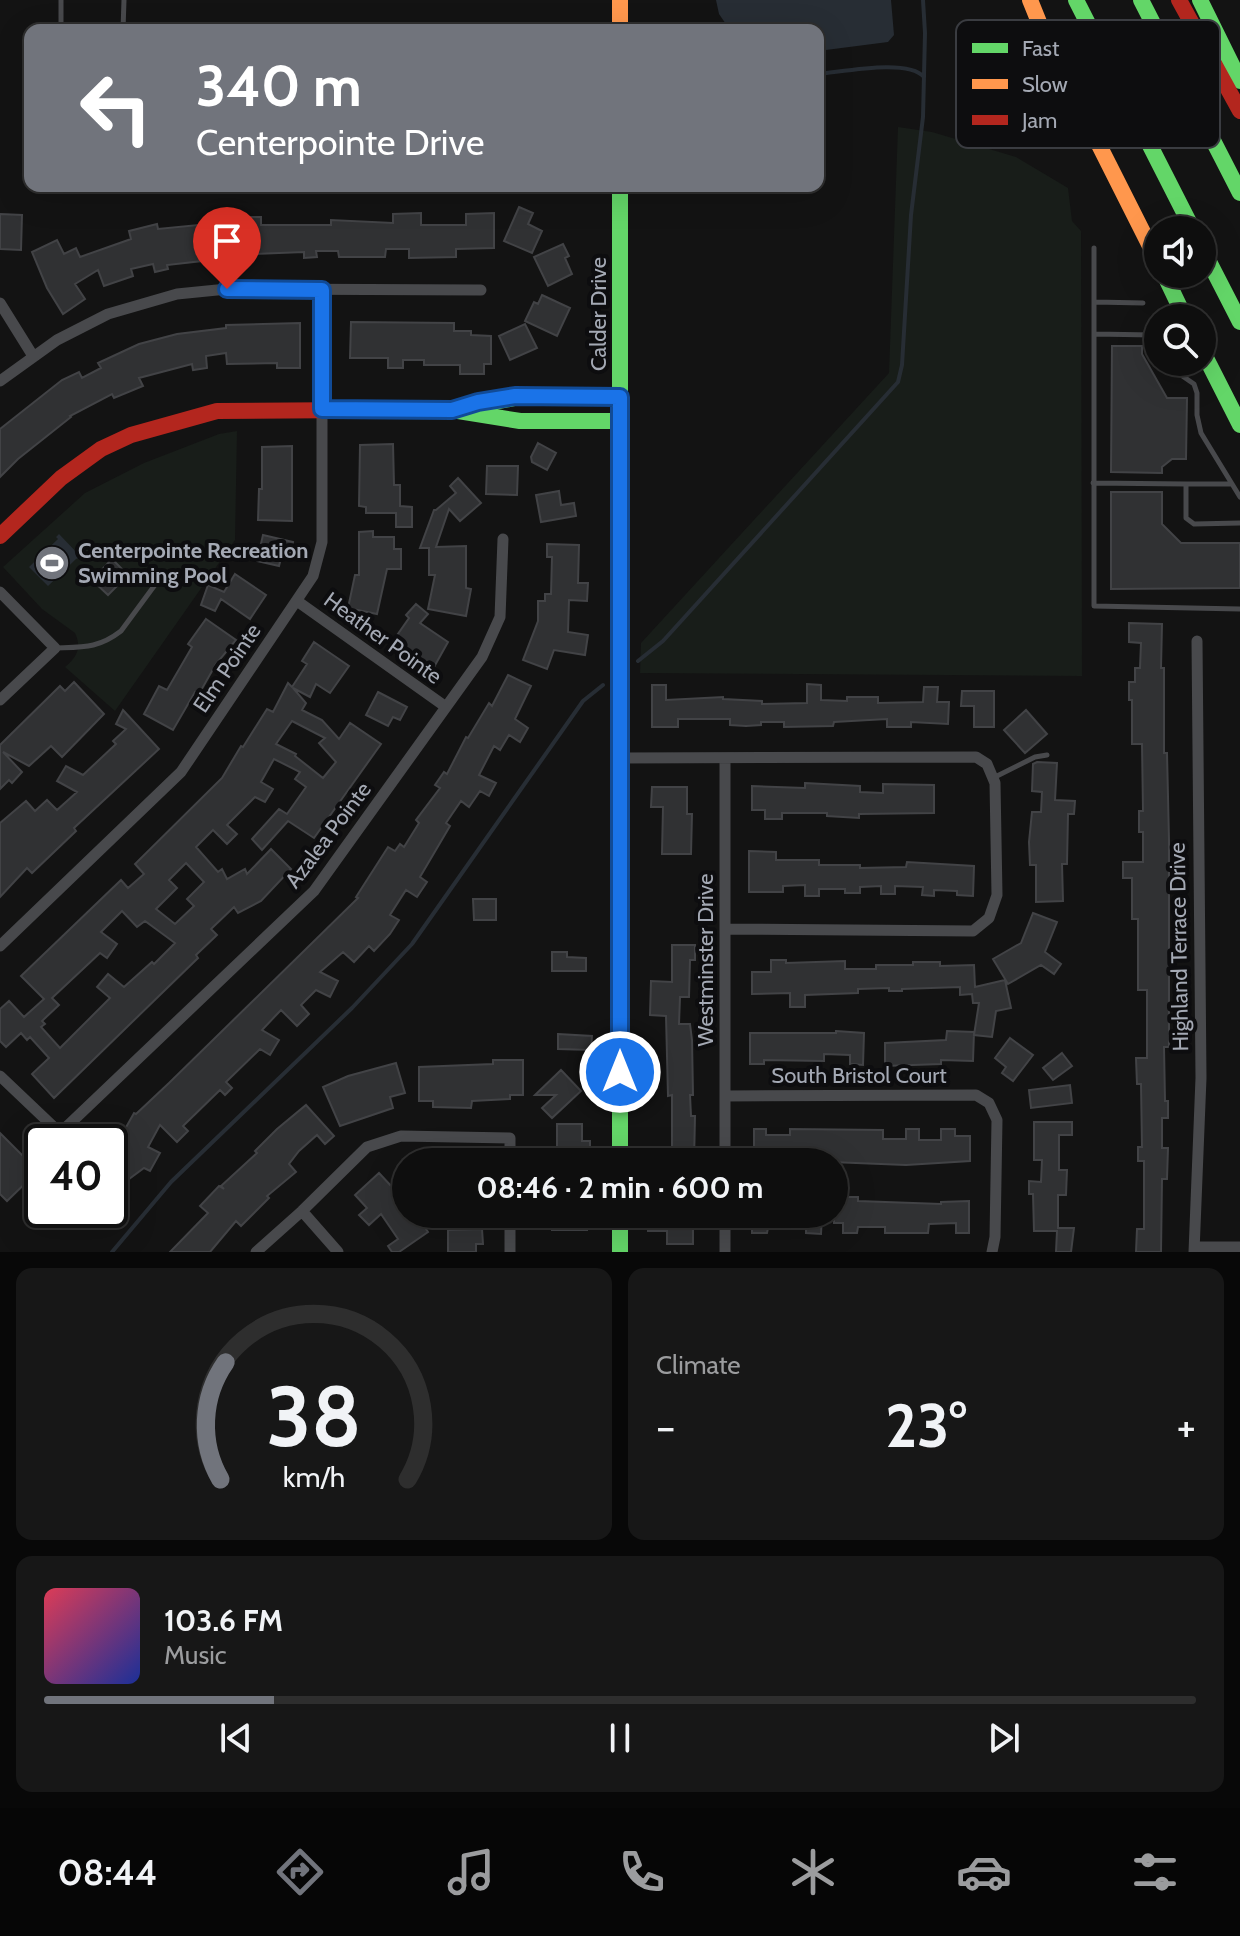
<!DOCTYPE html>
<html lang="en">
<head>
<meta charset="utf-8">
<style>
	:root { --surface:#0e0e0e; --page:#171717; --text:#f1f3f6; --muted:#9b9c9e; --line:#2e2e2e; --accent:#71747c }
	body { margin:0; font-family:Cabin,sans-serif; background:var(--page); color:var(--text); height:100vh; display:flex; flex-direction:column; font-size:30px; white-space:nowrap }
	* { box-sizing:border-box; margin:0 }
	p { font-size:26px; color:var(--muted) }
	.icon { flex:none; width:44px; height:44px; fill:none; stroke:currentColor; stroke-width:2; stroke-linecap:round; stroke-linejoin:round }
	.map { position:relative; height:1252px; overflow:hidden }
	.sheet { display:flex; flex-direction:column; gap:16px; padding:16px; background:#080808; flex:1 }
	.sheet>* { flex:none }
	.top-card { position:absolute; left:24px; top:24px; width:800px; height:168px; border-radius:16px; box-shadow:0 8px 32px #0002,0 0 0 2px var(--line); background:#71747c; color:#fff; overflow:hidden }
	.tools { position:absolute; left:1144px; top:216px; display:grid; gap:16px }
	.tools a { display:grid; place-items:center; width:72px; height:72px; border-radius:50%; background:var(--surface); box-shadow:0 8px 32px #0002,0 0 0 2px var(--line); font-size:40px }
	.speed { position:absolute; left:24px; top:1124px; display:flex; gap:16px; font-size:40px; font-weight:700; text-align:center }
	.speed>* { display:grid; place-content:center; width:104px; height:104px; border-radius:50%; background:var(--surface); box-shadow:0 8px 32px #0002,0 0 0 2px var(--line); line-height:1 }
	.speed .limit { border:4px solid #111; border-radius:12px; background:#fff; color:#111 }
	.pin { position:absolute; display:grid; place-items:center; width:68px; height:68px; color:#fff; margin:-82px -34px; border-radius:50% 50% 50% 0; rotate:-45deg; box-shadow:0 0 8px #0007 }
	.pin .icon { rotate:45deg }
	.me { position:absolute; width:88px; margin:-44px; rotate:0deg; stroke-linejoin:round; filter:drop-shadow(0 0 6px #0008) }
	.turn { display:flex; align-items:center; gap:28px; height:168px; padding:0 40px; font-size:36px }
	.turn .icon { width:104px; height:104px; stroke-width:2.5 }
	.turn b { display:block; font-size:56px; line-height:68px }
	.big { font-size:60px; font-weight:700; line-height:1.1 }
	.sheet .card { flex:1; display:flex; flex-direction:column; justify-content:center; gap:12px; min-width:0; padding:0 28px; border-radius:16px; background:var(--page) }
	.sheet .dial { align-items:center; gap:0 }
	.dial svg { height:208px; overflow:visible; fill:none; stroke:var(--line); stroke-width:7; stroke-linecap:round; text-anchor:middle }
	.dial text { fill:var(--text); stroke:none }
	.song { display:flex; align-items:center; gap:24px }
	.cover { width:96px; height:96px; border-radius:12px; background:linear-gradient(135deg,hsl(350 70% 55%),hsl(230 70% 35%)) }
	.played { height:8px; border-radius:4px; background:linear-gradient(90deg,var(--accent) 20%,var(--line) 20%) }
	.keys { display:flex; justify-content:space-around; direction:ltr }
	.heat { display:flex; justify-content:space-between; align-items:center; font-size:44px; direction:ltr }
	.sheet .tiles { flex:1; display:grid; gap:16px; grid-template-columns:1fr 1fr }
	.card:last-child { grid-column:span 2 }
	.trip { position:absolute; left:392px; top:1148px; width:456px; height:80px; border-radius:40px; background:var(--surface); box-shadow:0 8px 32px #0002,0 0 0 2px var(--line); font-weight:700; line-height:80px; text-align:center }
	.tabs { display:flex; height:128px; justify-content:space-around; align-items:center; background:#060606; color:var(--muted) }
	.tabs .icon { width:56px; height:56px }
	.tabs .current { color:var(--accent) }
	.tabs b { font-size:36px; color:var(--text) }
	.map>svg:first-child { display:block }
	.green { fill:#181d19 }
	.water { fill:#272d34 }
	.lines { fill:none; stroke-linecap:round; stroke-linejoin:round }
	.stream { stroke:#272d34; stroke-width:4 }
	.building { fill:#303133; stroke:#424346; stroke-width:2; fill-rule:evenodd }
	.lane { stroke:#48494c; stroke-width:5 }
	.street { stroke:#48494c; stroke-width:11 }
	.fast { stroke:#63d668; stroke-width:16 }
	.slow { stroke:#ff974d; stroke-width:16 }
	.jam { stroke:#b3261e; stroke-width:16 }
	.route-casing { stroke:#114b97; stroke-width:20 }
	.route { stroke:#1a73e8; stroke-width:14 }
	.labels { text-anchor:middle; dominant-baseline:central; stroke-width:8; stroke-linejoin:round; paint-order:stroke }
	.street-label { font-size:22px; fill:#a4a9b4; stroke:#0d0d0f }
	.poi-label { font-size:22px; font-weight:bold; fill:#a4a9b4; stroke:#0d0d0f; text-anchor:start }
	.key { fill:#0d0d0f; stroke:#3a3c41; stroke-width:2 }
	.key-label { font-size:22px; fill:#a4a9b4 }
</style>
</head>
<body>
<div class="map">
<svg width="1240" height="1252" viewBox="0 0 1240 1252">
	<rect width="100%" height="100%" fill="#131313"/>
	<path class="green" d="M898,127l34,5 84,25 52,31 4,33 9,10 1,445 -442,-3 1,-30 248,-270z
		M237,431l-2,109 -120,171 -50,-44c12,-10 17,-19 10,-34l-33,-24 -39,-42 82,-74 59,-30 75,-29z"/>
	<path class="water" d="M716,0h175l3,35 -6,7 -70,9v-21h-88l-11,-16z
		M59,534l22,23 -5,2 -28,27 -19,-19 29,-28 -2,-2z"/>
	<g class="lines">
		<path class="stream" d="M818,74c24,-2 90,-16 106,3
			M638,661l25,-20 235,-259 4,-17 9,-150 12,-98 2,-84 -2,-33
			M112,1252l59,-70 181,-174 60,-64 171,-243 20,-16"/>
	</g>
	<path class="building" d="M519,207l14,6 -5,11 14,7 -10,22 -28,-12z
		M421,213v12h45v-11l28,-1v35l-38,1v8l-47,1v-9h-23l-1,8h-46l-1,-6h-22l1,6 -13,1v-6l-102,4v5l-35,4 1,4 -13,3 -2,-8 -22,5 2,7 -29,10 -6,-16 -23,14 10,15 -22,15 -16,-26 -15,-36 25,-12 7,14 12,-6 4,9 51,-18 -2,-8 28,-7 1,5 40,-4v2h27v-10h36v8h70v-5l62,3v-9z
		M0,214l22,1 -1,35 -21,-1z
		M563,244l6,12 -4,2 7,16 -24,12 -14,-29z
		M542,295l28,13 -13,28 -32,-15 9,-19 4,2z
		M351,322l103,1v8h17v4l20,1v28h-7v10h-24v-9h-36v-5h-21v8h-15v-10h-38z
		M300,323v45h-23v-5l-50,1 -1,-11 -20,3 1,12 -14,2 -1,-6 -53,14 4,8 -29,12 -2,-4 -42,22 1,1 -53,42 -18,18v-48l62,-49 17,-8 3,6 19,-10 -3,-5 41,-19 38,-10 49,-6v-3z
		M525,324l12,24 -27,12 -11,-24z
		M1112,346h30v8l25,44h20l-1,61h-14l-10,8v6l-51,-1z
		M538,443l18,10 -9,17 -15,-8 -1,-5z
		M393,444l1,41h6v21l12,1v20h-16v-14h-30v-6l-7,-1 1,-61z
		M292,446v75l-34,-1 1,-31h3v-42z
		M487,466h31l-1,29 -31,-1z
		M458,478l23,25 -21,18 -11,-12 -13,38 30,-1v42l5,1 -5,27 -38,-7 7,-34h-6v-27h-9l14,-38h2l20,-17 -6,-7z
		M559,491l2,14 13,-2 2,13 -35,6 -5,-27z
		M1111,492h51v32l19,19h59v45l-129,1z
		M373,531v6h21v12h7v20h-14l-10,45 -29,-6 7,-33h4v-43z
		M263,535l30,7 -4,18 -8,-2 -2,8 -22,-5z
		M547,544l32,1 -1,38h10l-1,18 -18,-1 -1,32 20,3 -3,20 -31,-5 -7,19 -24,-9 15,-39v-20h7v-7h6l1,-37h-5z
		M112,559l16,16 -20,20 -16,-15z
		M235,574l31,21 -16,24 -29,-20 -6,12 -14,-6 7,-20 16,7z
		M416,604l12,10 -8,9 28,19 -14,25 -41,-26 16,-23 -3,-3z
		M206,619l30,21 -20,24 -17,30 -4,-2 -22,38 -29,-16 15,-28 8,4 25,-43 -4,-3z
		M1129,623l33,1 -1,44h3v85h3l2,87v207h-5l1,54h3v17h-6v30h6l-1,31h-5l-1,73h-25l1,-23h7v-68h-6v-14h4l-1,-63h-4l-1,-26h11v-68h-9v-71h-6v-41h-9v-16h20v-30h-4v-21h4l-1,-67h-10v-44h-3v-18h6v-14h5l1,-25 -12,-1z
		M314,642l35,24 -19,27 -14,-9 -6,13 -17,-9 13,15 -4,7 20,10 17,19 11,-16 31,21 -67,94 -26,-17 -26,29 -10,-11 27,-30 8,5 19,-27 -11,-8 5,-7 -26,-13 -13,23 12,7 -8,13 -10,-5 -28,28 10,9 -10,10 -14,-14 -17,17 22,25 4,-3 5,10 18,-10 2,5 24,-25 20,20 -30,32 -23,12 -4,-6 -23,22 6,6 -21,20 2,3 -144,140 -22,-24 17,-16 -19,-21 -3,3 -6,-7 -15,14 -6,-6v-32l9,-8 15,16 20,-18 -23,-23 100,-96 7,8 16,-14 -9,-10 87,-86 19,-32 2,1 24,-38 6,3 15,-29 4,4 15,-23 -5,-3zM292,721l33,17 -6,5 17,19 -13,16 -28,-22 1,-2 -20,-10zM186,863l18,19 -17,17 7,7 -19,18 -19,-15 21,-21 -8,-8zM122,911l15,16 8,-6 30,22 -21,21 -2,-2 -28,25 -16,-13 -11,13 13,11 -50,50 -19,-21 4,-3 -3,-3 17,-16 -7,-7 48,-45 7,5 10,-14 -16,-12z
		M508,675l23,11 -16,33 13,9 -8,14 -11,-7 -9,15 -6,-4 -15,29 17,8 -7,13 -9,-5 -11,16 -8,-6 -15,22 4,3 -30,51 7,5 -10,15 -11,-7 -16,25 9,5 -9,14 -16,17 -5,-5 -15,16 -11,-10 -23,20 18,9 -8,16 -14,-7 -15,15 8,9 -12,12 -16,-16 -19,20 17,10 -9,15 -10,-6 -34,33 6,6 -7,7 -5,-5 -37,36 5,5 -11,11 -17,-17 -12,22 12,6 -10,18 -6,-3 -27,20 7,9 -14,11v-57l5,-4 19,-34 2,1 33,-31 189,-185 -2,-1 32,-50 7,4 5,-7 4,3 15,-24 -3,-3 24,-32 -5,-3 9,-13 3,2 19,-37 2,1 21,-35 3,3z
		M74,682l30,32 -42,43 -11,-11 -22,20 -26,-14 19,20 -10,11 -3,-3 -9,9v-44l60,-59 5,5z
		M807,684l14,1v15l26,1v-4h31v6l45,-1 1,-15h14l-1,15h12l-1,22 -37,-2v5h-24v-8l-53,3 -1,4 -49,1v-5h-23v3l-15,1 -16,-1v-6h-52v8h-26v-42h14v15l57,-3v2l39,2v3l45,-1z
		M962,691h32v36h-20v-21h-13z
		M378,692l29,15 -7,13 -7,-3 -5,9 -22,-11z
		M123,710l36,39 -85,79 2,3 -44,42 -5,-5 -27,29v-74l26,-22 9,10 12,-11 10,10 20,-18 -20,-11 9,-15 17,9 33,-31 -3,-3 13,-12 -10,-5z
		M1026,710l21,24 -22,19 -21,-23z
		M1037,762l20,1 -2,37 20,1 -1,13h-6l-1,50h-5l1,37 -27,1v-37h-6l-1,-23 3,-30h9l1,-20 -10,-1 1,-27z
		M805,783l55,3v6l23,1v-9l51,1v28l-75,1v4l-32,-2v-3h-45v6h-17v-9h-13v-24l53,2z
		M652,787h35v27h5l-1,40h-29l1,-47h-12z
		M749,851l27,1v8h43v5h41v3l46,-1 1,-5 67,4 -1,30 -16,-1v-4l-23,-1v6l-12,-1 1,-8 -28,-1v8h-14v-8l-21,1v6h-15v-4h-26v7h-14v-11l-22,1v6h-34z
		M473,899h23v21h-22z
		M1033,913l24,9 -12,30 16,12 -7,10 -13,-9 -33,19 -15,-25 28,-16z
		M672,945h23v15h-5l-1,37h-9l-1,27h11l2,16 1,55h-3l1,21h4l-1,46h-22v-67l-4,1 -2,-80 -16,-1 1,-34 21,1z
		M552,952h15v5l19,1v13h-34z
		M771,960h15v3l59,-2v8h31v-4h37v-3h27v4l34,-1 1,22 30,-7 6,28 -15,3 -4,26 -18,-2 5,-32h-6l-1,-9 -12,1v-8l-58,2v2h-13v-3l-31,1v4l-53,2v12h-15v-14l-38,1v-22h19z
		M836,1031l28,2 -1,32 -13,-1v-9l-26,-1v7l-60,-1v4h-14v-31h86z
		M947,1031l27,1 -1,29 -32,-1v4l-56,2v-23l61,-3z
		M558,1034l34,2 -1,14 -33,-1z
		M1010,1038l23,17 -20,26 -11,-8 4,-6 -11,-9z
		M1062,1053l10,13 -19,14 -10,-12z
		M493,1060h30v35h-13v4l-38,2 -1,7 -38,-1v-6h-14v-34l74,-3z
		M396,1063l9,30 -15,4 3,11 -53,18 -17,-39 25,-11z
		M561,1070l20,21 -29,27 -10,-10 14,-13h-21z
		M1070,1085l2,18 -41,5 -2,-18z
		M306,1105l28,31 -9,8 -8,-9 -18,16 -10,13 7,8 -29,24 2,2 -28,28 -5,-5 -26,31h-40l38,-39 -8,-7 19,-20 5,3 -3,-3 36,-33 -2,-2 22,-22z
		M1034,1122h38v13h-13v35h8l-1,25h-8v33h16l-3,24h-15l1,-21h-23l-1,-37h-4v-13l12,1 1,-22h-8z
		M557,1124h25v17h8v13h-33z
		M754,1129h12v6h24v-6l93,1v9h23v-10h13v11h22v-11h14v7h15v25l-64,4 -152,-6z
		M0,1133l38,38 -31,30 -7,-7z
		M379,1173l27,29v12h10l12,18 -29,20h-7l-4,-6 10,-7 -17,-25 -12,11 -10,-10 8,-7 -12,-13z
		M834,1191h11v6h13v4l83,3v-2l28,-1v32h-13v-10l-27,1 -1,9h-43v-6h-27l-1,6h-14v-10h-9z
		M552,1214h35v16h-35z
		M752,1214h70l-1,20 -15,-1v-7l-22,-1v3h-16l-1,5h-15z
		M648,1217h45v27h-26v-13h-19z
		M482,1229l1,15h-7v8h-28v-22z"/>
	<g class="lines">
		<path class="lane" d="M61,0v30
			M123,30l1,-30
			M1094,248v358l146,3
			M1095,302l48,1
			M1095,334l58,1 5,16
			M1162,362l32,22 3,9v22l4,18 39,64
			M1093,483l93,1
			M1231,484h-45v34l8,6 46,-1
			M57,648c27,-1 42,0 64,-17l42,-57
			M993,778l42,-21 12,-2"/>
		<path class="street" d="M0,303l33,53
			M0,381l57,-41 51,-26 69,-20 50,-5 254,1
			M0,592l55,56 -55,52
			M297,601l149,106
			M620,758l356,-1 11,7 8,19 2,112 -8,23 -16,13 -248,-2
			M0,946l181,-174 132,-196 9,-34v-252
			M0,1076l60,57 254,-242 168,-234 18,-40 3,-78
			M725,1096l251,-1 13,8 8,17 -2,117 -3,15
			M725,1162v-404
			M302,1211l36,41
			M510,1214v38
			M1195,1247h45
			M256,1252l46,-41 65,-64 34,-11 109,2v24
			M725,1252v-38
			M1194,1252l7,-174 -4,-437"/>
		<path class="fast" d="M1076,0l117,230
			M1141,0l99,193
			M1200,0l40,81
			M620,186v976
			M1202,248l38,74
			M1164,274l21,44
			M1202,350l38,75
			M358,410h94l68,11h100
			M453,410l62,-12 105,-1
			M620,1214v38"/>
		<path class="slow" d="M620,0v30
			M1030,0l34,84 33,57 61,121"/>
		<path class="jam" d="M1179,0l61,111
			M0,536l61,-58 40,-29 30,-14 86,-24 141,-1"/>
	</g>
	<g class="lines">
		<g class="route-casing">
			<path id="route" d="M227,289l95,1v119l130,1 26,-8 37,-6 105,1v675"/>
		</g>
		<use href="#route" class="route"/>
	</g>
	<defs>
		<g id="stadium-disc" transform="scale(1.8)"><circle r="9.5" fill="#71747c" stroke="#0d0d0f"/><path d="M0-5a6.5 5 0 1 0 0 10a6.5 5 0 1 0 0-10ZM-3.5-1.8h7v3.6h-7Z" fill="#fff"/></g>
	</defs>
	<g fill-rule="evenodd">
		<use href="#stadium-disc" x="52" y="563"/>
	</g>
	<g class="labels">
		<g class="street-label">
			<text transform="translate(598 314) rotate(-90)">Calder Drive</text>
			<text transform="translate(383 638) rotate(36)">Heather Pointe</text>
			<text transform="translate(227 668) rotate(-56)">Elm Pointe</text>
			<text transform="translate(328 835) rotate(-53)">Azalea Pointe</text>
			<text transform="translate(1179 947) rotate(-91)">Highland Terrace Drive</text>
			<text transform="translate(705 960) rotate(-90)">Westminster Drive</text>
			<text x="859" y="1075">South Bristol Court</text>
		</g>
		<g class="poi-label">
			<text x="78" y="550">Centerpointe Recreation<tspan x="78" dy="25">Swimming Pool</tspan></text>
		</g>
	</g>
	<rect x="956" y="20" width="264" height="128" rx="12" class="key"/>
	<rect x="972" y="43" width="36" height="10" fill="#63d668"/>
	<rect x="972" y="79" width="36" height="10" fill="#ff974d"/>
	<rect x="972" y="115" width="36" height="10" fill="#b3261e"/>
	<g class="key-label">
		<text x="1022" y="56">Fast</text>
		<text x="1022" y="92">Slow</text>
		<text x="1022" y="128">Jam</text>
	</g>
</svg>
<div class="tools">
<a><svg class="icon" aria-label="sound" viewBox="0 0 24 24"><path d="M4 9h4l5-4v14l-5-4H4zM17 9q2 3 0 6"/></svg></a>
<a><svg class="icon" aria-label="search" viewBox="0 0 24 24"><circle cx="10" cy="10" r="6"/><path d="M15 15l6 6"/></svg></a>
</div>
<div class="speed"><div class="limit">40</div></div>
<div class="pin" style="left:227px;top:289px;background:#d93025"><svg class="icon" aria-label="arrive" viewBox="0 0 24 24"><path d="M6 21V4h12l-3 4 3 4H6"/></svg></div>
<svg class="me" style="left:620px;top:1072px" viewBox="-20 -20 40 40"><circle r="17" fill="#1a73e8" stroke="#fff" stroke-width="3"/><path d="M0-11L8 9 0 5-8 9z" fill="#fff"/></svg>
<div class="trip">08:46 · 2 min · 600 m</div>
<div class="top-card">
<div class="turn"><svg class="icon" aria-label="left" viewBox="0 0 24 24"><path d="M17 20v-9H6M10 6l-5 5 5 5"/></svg><div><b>340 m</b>Centerpointe Drive</div></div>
</div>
</div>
<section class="sheet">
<div class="tiles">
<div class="card dial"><svg viewBox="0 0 100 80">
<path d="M14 69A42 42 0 1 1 86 69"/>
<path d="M14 69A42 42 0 0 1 16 24" stroke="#71747c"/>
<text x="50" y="56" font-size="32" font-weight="700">38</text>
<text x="50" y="72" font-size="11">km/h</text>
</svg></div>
<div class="card"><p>Climate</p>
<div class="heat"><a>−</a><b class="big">23°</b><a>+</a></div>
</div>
<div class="card">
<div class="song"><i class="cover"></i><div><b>103.6 FM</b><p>Music</p></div></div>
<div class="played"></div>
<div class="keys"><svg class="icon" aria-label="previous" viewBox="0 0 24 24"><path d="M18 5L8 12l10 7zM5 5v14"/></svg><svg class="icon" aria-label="pause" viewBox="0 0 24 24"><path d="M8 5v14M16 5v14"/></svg><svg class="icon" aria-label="next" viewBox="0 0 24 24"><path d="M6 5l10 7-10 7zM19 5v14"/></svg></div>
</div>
</div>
</section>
<nav class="tabs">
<b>08:44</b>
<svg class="icon current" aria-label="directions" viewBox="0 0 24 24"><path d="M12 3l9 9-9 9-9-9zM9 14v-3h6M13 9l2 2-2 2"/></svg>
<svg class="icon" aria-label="music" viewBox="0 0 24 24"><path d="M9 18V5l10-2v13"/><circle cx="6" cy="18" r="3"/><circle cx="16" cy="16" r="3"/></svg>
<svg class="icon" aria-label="phone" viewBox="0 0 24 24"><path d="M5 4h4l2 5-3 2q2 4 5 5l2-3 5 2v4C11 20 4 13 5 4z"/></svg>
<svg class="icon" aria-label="climate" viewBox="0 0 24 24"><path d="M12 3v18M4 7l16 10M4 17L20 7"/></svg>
<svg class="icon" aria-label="car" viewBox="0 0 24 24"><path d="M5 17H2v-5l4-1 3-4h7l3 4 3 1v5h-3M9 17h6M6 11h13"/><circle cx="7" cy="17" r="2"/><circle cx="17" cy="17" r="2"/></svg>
<svg class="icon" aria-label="filters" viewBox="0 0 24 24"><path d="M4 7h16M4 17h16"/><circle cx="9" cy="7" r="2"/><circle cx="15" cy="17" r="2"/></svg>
</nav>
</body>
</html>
